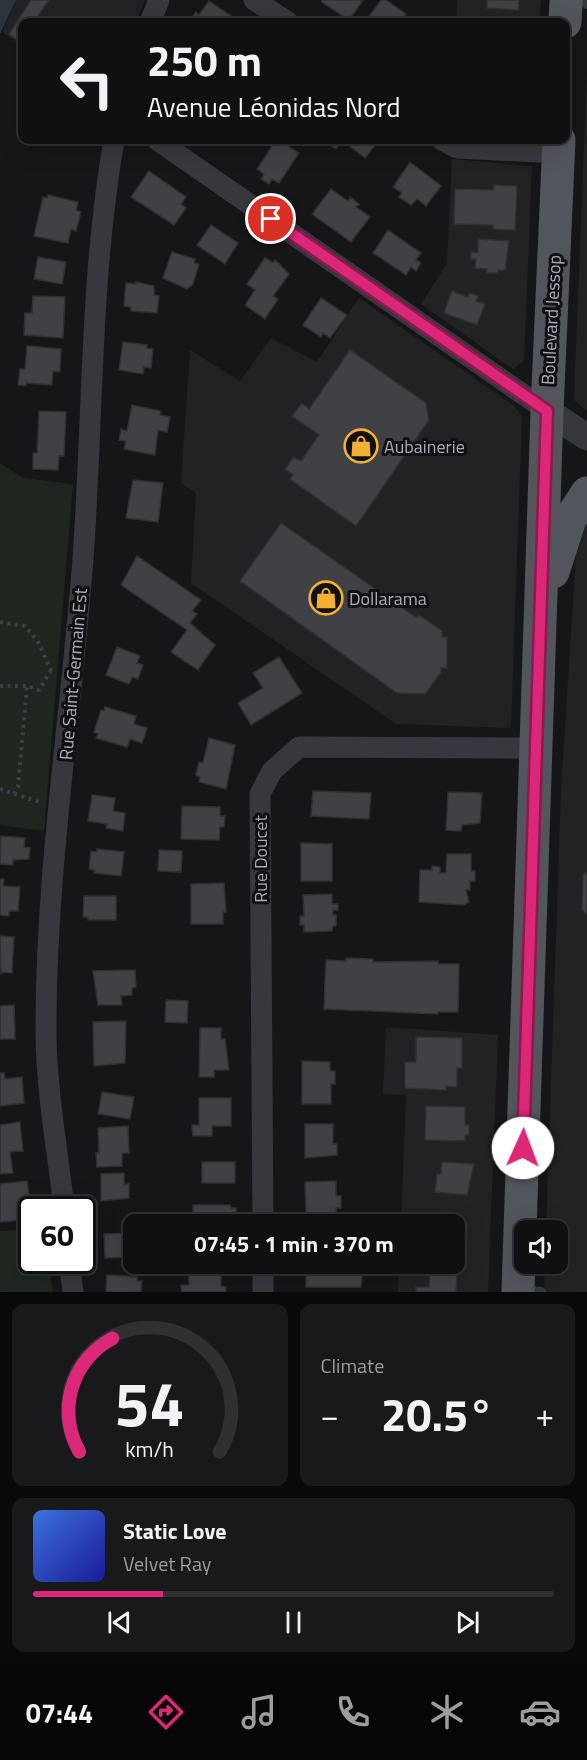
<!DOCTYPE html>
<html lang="en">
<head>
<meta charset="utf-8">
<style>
	:root { --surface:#101012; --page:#19191b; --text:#f1f3f6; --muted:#9c9d9f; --line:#303032; --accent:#db2777 }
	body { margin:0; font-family:"Titillium Web",sans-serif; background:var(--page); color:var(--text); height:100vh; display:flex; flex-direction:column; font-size:22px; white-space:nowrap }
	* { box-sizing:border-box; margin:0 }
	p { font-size:20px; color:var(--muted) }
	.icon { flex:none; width:33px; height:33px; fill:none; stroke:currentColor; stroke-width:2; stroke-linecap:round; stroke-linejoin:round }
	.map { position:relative; height:1292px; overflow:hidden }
	.panel { display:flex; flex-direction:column; gap:12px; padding:12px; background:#09090a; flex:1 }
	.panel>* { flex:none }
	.guide { position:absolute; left:18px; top:18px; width:552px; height:126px; border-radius:12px; box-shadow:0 6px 24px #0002,0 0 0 2px var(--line); background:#101012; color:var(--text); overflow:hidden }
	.fabs { position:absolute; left:514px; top:1220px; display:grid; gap:12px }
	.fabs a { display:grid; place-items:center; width:54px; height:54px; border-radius:12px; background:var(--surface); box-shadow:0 6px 24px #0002,0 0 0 2px var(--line); font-size:30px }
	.speed { position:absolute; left:18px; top:1196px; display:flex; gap:12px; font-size:30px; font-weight:700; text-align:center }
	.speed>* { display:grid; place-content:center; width:78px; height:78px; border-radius:50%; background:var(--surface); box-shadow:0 6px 24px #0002,0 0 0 2px var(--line); line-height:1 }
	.speed .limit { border:3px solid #111; border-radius:9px; background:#fff; color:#111 }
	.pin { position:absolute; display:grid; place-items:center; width:51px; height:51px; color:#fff; margin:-26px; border:3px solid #fff; border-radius:50%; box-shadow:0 2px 6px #0007 }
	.me { position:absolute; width:66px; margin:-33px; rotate:2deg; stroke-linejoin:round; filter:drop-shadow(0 0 4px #0008) }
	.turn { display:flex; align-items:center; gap:21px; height:126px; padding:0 30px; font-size:27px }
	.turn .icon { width:78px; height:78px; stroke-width:2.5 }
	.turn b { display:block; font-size:42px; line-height:51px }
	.big { font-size:45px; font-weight:700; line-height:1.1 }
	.panel .widget { flex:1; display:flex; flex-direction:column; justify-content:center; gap:9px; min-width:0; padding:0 21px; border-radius:12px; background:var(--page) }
	.panel .dial { align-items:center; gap:0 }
	.dial svg { height:156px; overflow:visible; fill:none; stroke:var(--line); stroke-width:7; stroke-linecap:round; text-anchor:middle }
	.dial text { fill:var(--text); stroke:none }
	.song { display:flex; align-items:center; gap:18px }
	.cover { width:72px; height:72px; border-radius:9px; background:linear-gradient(135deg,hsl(220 70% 55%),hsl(240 70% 35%)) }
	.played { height:6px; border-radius:3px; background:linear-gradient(90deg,var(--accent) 25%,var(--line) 25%) }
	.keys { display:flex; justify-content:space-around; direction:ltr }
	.heat { display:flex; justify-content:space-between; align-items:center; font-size:33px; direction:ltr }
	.panel .tiles { flex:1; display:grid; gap:12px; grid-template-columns:1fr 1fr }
	.widget:last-child { grid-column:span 2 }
	.trip { position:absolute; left:123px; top:1214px; width:342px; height:60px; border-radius:12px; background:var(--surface); box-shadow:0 6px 24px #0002,0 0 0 2px var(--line); font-weight:700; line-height:60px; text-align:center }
	.dock { display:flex; height:96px; justify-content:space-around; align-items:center; background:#060607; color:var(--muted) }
	.dock .icon { width:42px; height:42px }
	.dock .on { color:var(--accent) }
	.dock b { font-size:27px; color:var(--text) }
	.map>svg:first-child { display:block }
	.built { fill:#222225 }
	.green { fill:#1e261f }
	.water { fill:#2c353c }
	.building { fill:#404145; stroke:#303034; stroke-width:1.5 }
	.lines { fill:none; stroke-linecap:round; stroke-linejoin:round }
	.path { stroke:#3d3f44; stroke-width:4; stroke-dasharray:3 4.5; stroke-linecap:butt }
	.service { stroke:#37383d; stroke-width:10 }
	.minor { stroke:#37383d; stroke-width:21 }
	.tertiary { stroke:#37383d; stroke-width:27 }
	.primary { stroke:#53555c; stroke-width:33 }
	.route-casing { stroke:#8e194d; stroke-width:15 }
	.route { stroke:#db2777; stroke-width:10 }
	.labels { text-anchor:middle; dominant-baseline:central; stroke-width:6; stroke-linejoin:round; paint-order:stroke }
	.street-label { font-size:18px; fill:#a8adb8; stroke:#111113 }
	.poi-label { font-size:18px; fill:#a8adb8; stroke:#111113; text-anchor:start }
</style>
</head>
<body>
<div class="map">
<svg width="587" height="1292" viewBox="0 0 587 1292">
	<rect width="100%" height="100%" fill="#161618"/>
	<path class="built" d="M16,0h129l-9,22h-114v24l-20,-14z
		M457,0h84l-2,22h-83z
		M587,67v344l-13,-11z
		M452,159l80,7 -8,195 -11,8 -92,-65 26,-41z
		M359,298l154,107 9,10 -11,313 -115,-4 -205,-141 5,-90 -15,-10 9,-133 50,31 31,-43 46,24z
		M587,518v774h-43l1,-29h13v-33h-12l15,-440 16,-250z
		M386,1027l112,8 -10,257h-90l1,-29h55v-39h-53l5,-129 -23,-1z"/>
	<path class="green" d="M0,463l23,15 50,6 -29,347 -44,-6z
		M31,1229l1,31h16l5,32h-53v-61z"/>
	<path class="water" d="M0,0h16l-16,34z"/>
	<path class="building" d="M31,0h18l-15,22h-12v21l-13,-9z
		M363,0l-14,20 -27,-18v-2z
		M381,0h5l20,14 -7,8h-34z
		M487,0h32l-1,10 -31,-2z
		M209,1l25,17 -3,4h-37l-3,-3 5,-7 3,3z
		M276,140l7,3 4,-3 5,3 -3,4 10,6 -20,30 -7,-4 -3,5 -8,-5 3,-5 -7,-5z
		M322,140h57l-14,18 -23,-18 -6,9z
		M410,162l31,24 -15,20 -9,-7 -6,6 -12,-8 3,-4 -9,-6z
		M149,171l37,26 -5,7 5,4 -12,17 -43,-28z
		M494,185l23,1 -2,44 -22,-1v-4l-39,-1 1,-35 38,1z
		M331,189l17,12 2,-4 9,7 -3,3 14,10 -19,25 -39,-28z
		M48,195l30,7 -2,8 5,2 -5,19 -5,-2 -3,14 -34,-7 9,-39 4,1z
		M211,225l27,18 -13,21 -28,-19z
		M388,230l33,23 -5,7 5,3 -5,8 -5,-4 -5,8 -33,-22z
		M478,239l31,2 -4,29h-7v3h-11v-4l-12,-1 1,-9h-5v-7l7,1z
		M172,252l23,7 -1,4 5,1 -6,20 -6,5 -24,-11z
		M38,257l28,5 -4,22 -28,-5z
		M265,258l8,5 2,-3 14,14 -16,22 5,3 -13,20 -20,-14 10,-15 -8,-6z
		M136,282l18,4v9l5,1 -2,17 -26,-2v-4l-7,-1 2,-23 10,1z
		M452,291l16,6 2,-4 8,3 -2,5 9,3 -8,21 -33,-12z
		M33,296l32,1 -2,41 -39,-3 1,-22h7z
		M321,298l26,17 -17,23 -7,-5 -2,4 -18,-12z
		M123,342l24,3v3l6,1 -2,19 -7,-1 -1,7 -24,-4z
		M27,346l34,3 -1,23 -7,-1 -1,14 -26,-2v3l-8,-1 2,-16h5z
		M350,350l76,53 3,17 -73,106 -66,-47 3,-4 -8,-6 8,-12 8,4 18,-26 -27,-19 10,-13 7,6z
		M132,405l29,6 -1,4 10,2 -3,15 -9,-2 -3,25 -31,-6 2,-8 -7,-1 2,-11 6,2z
		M39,411l27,1 -2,44h-5l-1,14 -25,-1v-16h4z
		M133,480l30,3 -5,39 -32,-4z
		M281,523l136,95 2,-3 23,16v6h5v31h-6v4l-16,22 -28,-1 -157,-112z
		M137,556l64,44 -9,11 5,3 -7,9 25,22 -17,25 -27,-18 16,-22 -66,-45z
		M117,647l23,9 -3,7 6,2 -5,14 -6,-2 -3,7 -23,-9z
		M279,657l23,36 -51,32 -13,-22 25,-15 -10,-15z
		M105,707l31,9 -2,8 13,4 -5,15 -12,-4 -3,8 -31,-9 2,-4 -4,-2 7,-22 3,1z
		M209,738l26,7 -9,44 -27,-7 1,-5 -4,-2 3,-13 4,1z
		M313,791l58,2 -2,26 -58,-3z
		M448,792l34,1 -2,30 -18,2 -1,6 -15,-1z
		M92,795l23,3 -2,13 12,2 -2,18 -17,-3 1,-4 -19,-3z
		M182,806l38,1v9h5l-1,11h-4l-1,13 -38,-1z
		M1,836l24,2 -1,9 6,1 -1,11 -16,1v5l-13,-1z
		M301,843l31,1v37h-31z
		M97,849l27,3 -3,24 -27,-3 1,-3 -6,-1 2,-18 6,1z
		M159,850l23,1 -1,21 -23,-1z
		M447,854h24v17h4v10h-5v9h-4l3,12 -5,3 -45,-3 1,-32h12v-4l8,1v6h6z
		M587,872v43l-5,-5 1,-35z
		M0,879h4l-1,7 17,1 -2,24h-9v5l-9,-1z
		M224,883l2,29h-3v12h-32v-40z
		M332,894v10h6v6h-5v5h3v11h-3l-1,5 -28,1v-7h-4v-9h4l-1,-21z
		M84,896h32v24h-28v-3h-5z
		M0,936l14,1 -2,36 -11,-1v3z
		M346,958l27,1v3l65,-1v3h21l-1,48h-20v2l-114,-5 2,-49 20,1z
		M135,970l1,17 -4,1v7l-11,1 1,9h-24l-5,-34z
		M166,1000l22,1 -1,22 -22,-1z
		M14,1005l1,34h-15v-33z
		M126,1021l-1,42 -31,3 -1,-44z
		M200,1028h21v11h4l4,31h-15v7h-15z
		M416,1037l46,1v30h-5v19l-11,-1v4l-41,-2v-26h11z
		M302,1061l28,1v9h5v13h-4v20h-29z
		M0,1073h4l1,6 17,-2 2,26 -24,3z
		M102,1092l32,5 -4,22 -32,-5z
		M199,1098h32v28h-19v10h-19l-1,-11h7z
		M426,1106l39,1v18h4v10h-4v6l-40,-1z
		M20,1122l3,29 -13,1 3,21 -13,1v-49z
		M305,1124h28v20h4v11l-32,3z
		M128,1126l1,27h-7v13l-25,1 -1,-14h3l-1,-25z
		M202,1162h33v21h-33z
		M442,1162l32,2 -7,31 -32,-3 2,-18h4z
		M124,1173v12l5,-1v14l-28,3v-27z
		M27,1181l5,38 -32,3v-38z
		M336,1181v15h5v12h-5v6l-30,1 -1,-33z
		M193,1205h37l1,3h5v16h-36v-3h-7z
		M428,1222l39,1 -1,27 -12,-1v-25h-26z
		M131,1233v9h3l-2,15 -27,1 -1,-24z
		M306,1263h55v5h2l-2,19h-55v-12h-2z
		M195,1264h26v22l5,1v5h-44l-1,-7h8v-18h7z
		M430,1272l27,1 -1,19h-40v-5h13z
		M107,1275l30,2v4h5l-1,11h-35z"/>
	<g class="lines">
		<path class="path" d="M0,622l25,4 13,16 13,28 4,1
			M0,686h27l12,4 12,-20
			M0,789l42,14
			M14,794l4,-7 9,-101"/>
		<path class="service" d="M581,0l6,4
			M520,1290l21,2"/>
		<path class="minor" d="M254,0l34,22
			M150,22l9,-22
			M157,140l390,271
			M442,140l15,8 101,5
			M64,1209c-6,-56 -17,-115 -18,-172 -1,-160 25,-319 37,-478 10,-140 7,-282 31,-419
			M263,1224l-3,-430 12,-23 27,-24 238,1
			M69,1260l4,32
			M263,1263v29"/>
		<path class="tertiary" d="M547,411l40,26"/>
		<path class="primary" d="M565,22l1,-22
			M553,572l17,-53 17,-26
			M518,1292l29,-881 12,-271"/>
	</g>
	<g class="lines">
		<g class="route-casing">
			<path id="route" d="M271,219l276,192 -24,737"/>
		</g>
		<use href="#route" class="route"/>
	</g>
	<defs>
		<g id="shop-ring" transform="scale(1.725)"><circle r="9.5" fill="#111113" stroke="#f2b134" stroke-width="1.5"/><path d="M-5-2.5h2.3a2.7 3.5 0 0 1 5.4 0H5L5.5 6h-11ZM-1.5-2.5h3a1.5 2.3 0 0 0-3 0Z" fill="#f2b134"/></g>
	</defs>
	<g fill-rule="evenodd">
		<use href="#shop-ring" x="361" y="446"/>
		<use href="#shop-ring" x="326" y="598"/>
	</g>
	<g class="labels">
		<g class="street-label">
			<text transform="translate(551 320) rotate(-87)">Boulevard Jessop</text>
			<text transform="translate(73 674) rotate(-85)">Rue Saint-Germain Est</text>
			<text transform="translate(260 859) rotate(-90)">Rue Doucet</text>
		</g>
		<g class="poi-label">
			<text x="384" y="446">Aubainerie</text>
			<text x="349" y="598">Dollarama</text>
		</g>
	</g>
</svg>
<div class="fabs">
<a><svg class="icon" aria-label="sound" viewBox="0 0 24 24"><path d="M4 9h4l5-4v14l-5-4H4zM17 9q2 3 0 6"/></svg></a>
</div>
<div class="speed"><div class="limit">60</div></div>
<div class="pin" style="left:271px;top:219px;background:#d93025"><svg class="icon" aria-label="arrive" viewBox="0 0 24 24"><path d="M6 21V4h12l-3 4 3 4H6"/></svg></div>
<svg class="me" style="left:523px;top:1148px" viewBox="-20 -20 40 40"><circle r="19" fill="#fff"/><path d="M0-13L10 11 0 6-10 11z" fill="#db2777"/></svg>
<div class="trip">07:45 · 1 min · 370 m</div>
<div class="guide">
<div class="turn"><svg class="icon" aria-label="left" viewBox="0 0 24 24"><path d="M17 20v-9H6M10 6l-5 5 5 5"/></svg><div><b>250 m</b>Avenue Léonidas Nord</div></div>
</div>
</div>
<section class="panel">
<div class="tiles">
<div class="widget dial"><svg viewBox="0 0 100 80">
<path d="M14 69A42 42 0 1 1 86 69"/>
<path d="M14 69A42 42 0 0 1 31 11" stroke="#db2777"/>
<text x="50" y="56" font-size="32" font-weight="700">54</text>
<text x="50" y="72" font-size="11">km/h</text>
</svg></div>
<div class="widget"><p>Climate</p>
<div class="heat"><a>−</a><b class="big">20.5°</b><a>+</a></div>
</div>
<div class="widget">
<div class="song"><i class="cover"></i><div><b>Static Love</b><p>Velvet Ray</p></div></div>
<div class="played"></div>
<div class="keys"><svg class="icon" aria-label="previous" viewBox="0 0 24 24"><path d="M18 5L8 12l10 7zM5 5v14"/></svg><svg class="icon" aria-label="pause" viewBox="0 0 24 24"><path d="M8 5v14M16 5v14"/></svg><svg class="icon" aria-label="next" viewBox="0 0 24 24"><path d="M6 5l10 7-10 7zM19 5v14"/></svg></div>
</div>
</div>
</section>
<nav class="dock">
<b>07:44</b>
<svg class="icon on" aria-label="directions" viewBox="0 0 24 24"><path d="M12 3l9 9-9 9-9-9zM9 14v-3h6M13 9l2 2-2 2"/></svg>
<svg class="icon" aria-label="music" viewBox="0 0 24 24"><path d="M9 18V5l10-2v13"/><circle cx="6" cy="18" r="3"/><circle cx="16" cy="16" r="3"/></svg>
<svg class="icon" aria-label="phone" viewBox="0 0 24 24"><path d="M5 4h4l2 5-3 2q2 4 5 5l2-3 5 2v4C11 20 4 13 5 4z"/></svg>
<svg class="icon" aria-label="climate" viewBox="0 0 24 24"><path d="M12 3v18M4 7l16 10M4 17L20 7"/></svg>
<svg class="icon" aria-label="car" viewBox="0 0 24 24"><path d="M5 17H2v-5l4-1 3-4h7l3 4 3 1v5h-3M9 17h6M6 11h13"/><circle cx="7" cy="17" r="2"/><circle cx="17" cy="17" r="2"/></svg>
</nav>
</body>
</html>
